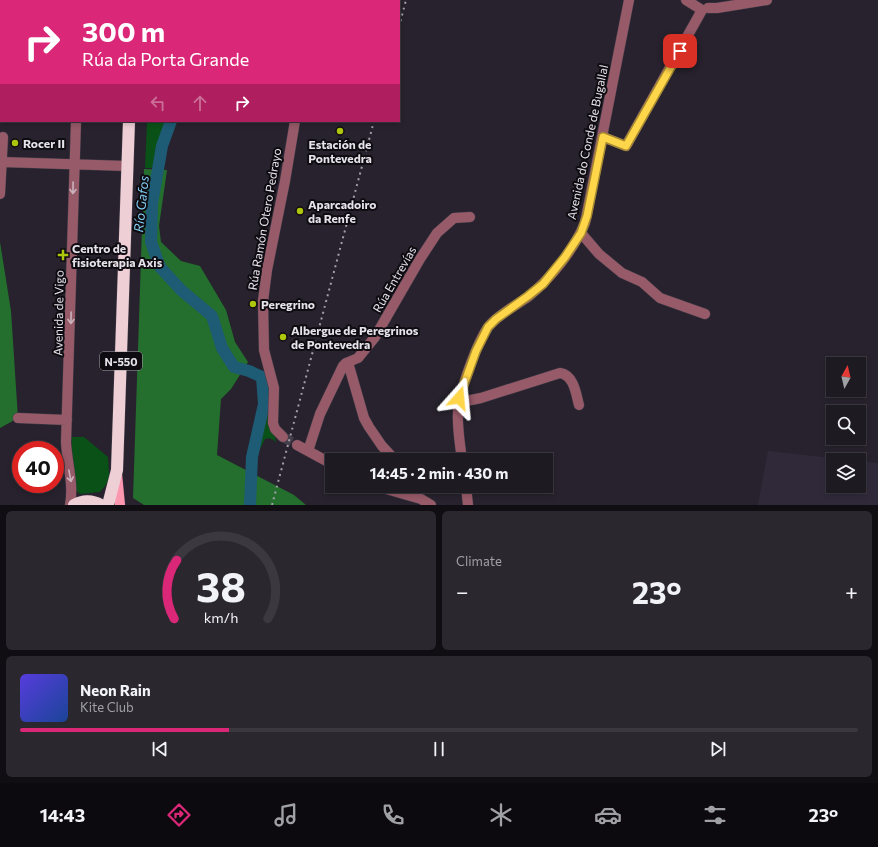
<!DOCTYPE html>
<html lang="en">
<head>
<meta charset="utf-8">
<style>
	:root { --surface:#1d1a22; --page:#2a272f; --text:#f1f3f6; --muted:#a0a1a5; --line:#3b3840; --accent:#db2777 }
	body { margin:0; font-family:Commissioner,sans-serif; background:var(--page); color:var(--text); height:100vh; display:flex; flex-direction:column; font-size:15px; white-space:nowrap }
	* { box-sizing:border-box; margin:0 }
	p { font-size:13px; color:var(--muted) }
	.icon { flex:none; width:22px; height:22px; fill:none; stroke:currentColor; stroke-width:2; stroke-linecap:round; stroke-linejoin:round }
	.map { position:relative; height:505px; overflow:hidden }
	.details { display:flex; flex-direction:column; gap:6px; padding:6px; background:#100e13; flex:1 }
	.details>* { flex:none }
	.banner { position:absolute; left:0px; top:0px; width:400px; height:122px; box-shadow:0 2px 6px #0003,0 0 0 1px var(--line); background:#db2777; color:#fff; overflow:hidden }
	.needle { width:26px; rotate:8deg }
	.tools { position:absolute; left:826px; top:357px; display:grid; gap:8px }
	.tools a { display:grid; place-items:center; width:40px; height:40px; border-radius:0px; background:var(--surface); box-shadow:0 2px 6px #0003,0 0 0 1px var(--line); font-size:20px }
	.speed { position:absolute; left:12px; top:441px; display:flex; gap:8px; font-size:20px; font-weight:700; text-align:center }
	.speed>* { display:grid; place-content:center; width:52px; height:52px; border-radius:50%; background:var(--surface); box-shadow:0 2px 6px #0003,0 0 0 1px var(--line); line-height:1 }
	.speed .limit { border:6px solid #d22; background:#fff; color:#111 }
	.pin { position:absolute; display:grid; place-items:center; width:34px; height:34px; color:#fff; margin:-17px; border-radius:8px; box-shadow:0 2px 6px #0006 }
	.me { position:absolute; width:44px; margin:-22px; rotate:18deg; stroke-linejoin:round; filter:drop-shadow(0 0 3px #0008) }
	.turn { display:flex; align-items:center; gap:14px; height:84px; padding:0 16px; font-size:18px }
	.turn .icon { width:52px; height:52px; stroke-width:2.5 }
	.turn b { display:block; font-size:28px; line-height:34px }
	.lanes { display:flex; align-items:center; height:38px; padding:0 16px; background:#0003; justify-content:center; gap:20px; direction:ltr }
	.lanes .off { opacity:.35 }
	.big { font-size:30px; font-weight:700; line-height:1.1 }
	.details .widget { flex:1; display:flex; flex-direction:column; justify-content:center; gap:6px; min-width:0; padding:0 14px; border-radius:6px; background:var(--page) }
	.details .dial { align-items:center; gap:0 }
	.dial svg { height:104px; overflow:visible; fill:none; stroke:var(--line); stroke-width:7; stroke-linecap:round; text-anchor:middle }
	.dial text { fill:var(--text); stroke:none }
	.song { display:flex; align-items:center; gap:12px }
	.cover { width:48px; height:48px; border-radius:6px; background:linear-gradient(135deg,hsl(250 70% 55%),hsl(220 70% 35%)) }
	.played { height:4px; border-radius:2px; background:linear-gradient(90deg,var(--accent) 25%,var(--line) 25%) }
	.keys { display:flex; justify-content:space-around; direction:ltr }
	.heat { display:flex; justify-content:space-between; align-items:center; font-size:22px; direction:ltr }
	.details .tiles { flex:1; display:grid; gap:6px; grid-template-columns:1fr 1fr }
	.widget:last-child { grid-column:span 2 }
	.trip { position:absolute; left:325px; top:453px; width:228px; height:40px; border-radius:0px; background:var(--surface); box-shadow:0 2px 6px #0003,0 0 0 1px var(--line); font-weight:700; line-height:40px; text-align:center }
	.menu { display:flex; height:64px; justify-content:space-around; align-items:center; background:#0c0a0e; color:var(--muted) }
	.menu .icon { width:28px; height:28px }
	.menu .active { color:var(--accent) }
	.menu b { font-size:18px; color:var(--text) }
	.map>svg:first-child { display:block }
	.built { fill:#30293a }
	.green { fill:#095117 }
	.forest { fill:#246f2e }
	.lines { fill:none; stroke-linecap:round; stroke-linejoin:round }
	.river { stroke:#1e5b74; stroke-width:12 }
	.minor-tunnel { stroke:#443f4a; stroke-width:10; stroke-dasharray:10 5; stroke-linecap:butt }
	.minor-casing { stroke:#423d48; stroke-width:11 }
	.major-casing { stroke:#423d48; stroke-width:11 }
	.highway-casing { stroke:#423d48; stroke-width:13 }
	.minor { stroke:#975a68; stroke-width:10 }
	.major { stroke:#fd97af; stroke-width:10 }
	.highway { stroke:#eecfd5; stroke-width:12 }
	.rail { stroke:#a39fa8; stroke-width:2; stroke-dasharray:2 4; stroke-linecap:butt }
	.oneway { stroke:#cbb3bd }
	.route-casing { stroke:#a68a30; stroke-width:10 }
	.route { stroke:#ffd54a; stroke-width:7 }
	.poi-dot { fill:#aec60b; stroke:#0f0c11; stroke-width:1.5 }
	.labels { text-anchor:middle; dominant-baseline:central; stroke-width:4; stroke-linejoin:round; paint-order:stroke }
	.shield { fill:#0f0c11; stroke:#a6a2aa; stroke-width:1 }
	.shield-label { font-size:11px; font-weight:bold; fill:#e7e3eb }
	.street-label { font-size:12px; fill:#e7e3eb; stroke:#0f0c11 }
	.poi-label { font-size:12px; font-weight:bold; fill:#e7e3eb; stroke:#0f0c11; text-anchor:start }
	.water-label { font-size:13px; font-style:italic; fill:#82cff4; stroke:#0f0c11 }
</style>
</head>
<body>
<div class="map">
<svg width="878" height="505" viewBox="0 0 878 505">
	<rect width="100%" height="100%" fill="#27222d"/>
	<path class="built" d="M768,451l82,9h-17v26h26v-25l19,2v42h-120z"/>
	<path class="green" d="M147,121h21l-7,21 -3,26h-13z
		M269,410l3,22 3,5 1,5c-4,-3 -7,-5 -11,-3l-6,12 -13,54v-22l10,-60 3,-6z
		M71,437h13l24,20 1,16h2l-1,7 -10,12 -20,2 -5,-5z"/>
	<path class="forest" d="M144,169l23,1 -8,56 2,16 20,19 19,5 26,44 9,32 13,20 -17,27 -10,10 -4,56 77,40 12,10h-162l-11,-7z
		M0,242l11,69 7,107 -18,10z"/>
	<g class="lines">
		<path class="river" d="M199,1v-1
			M171,121l-9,25 -10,58 -1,38 9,25 21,23 31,26 10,32 12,19 15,4 13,6 2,27 -12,53 -2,48"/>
		<path class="minor-tunnel" d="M283,437l14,8"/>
		<g class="minor-casing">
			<path id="minor" d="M686,0l16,10
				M6,1v-1
				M78,1v-1
				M364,1l1,-1
				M708,8h9l50,-8
				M0,69l1,-1
				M603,137l23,9 76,-136
				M2,162l125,4
				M0,194l3,-57
				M581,233l18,21 23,19 20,9 18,16 45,16
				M346,363l3,3 15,52 5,9 13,19 13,14
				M459,398l7,3 15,-3 79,-25c14,2 16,21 19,32
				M18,418l49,2
				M283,437l-8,-8 -2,-6 1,-35 -10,-38 -1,-49 4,-31 18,-89 10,-60
				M297,445l35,19
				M308,451l12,-37 23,-48 3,-3 12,-5 17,-21 45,-78 17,-26 17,-15 16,-1
				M462,460c-2,-16 -5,-33 -4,-48 0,-18 20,-72 31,-86 10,-12 26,-20 39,-29 23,-19 45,-46 57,-74l44,-223
				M376,486l45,13 10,6
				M466,486l2,19
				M415,497l4,-7 -1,-4
				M70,505c4,-21 -3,-42 -4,-63l10,-321"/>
		</g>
		<g class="major-casing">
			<path id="major" d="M310,1v-1
				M117,474l3,31"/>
		</g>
		<g class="highway-casing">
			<path id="highway" d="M131,0v1
				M74,505c9,-5 18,-5 27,0
				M108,505l9,-35 12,-349"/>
		</g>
		<use href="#minor" class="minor"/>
		<use href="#major" class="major"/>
		<use href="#highway" class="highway"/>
		<path class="rail" d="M399,27l7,-27
			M272,505l102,-384"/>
	</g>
	<defs><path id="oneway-shaft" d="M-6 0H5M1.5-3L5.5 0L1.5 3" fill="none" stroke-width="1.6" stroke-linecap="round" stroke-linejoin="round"/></defs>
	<g class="oneway">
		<use href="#oneway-shaft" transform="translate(73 188) rotate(91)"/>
		<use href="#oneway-shaft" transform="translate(71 318) rotate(91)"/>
		<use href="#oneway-shaft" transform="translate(70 476) rotate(79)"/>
	</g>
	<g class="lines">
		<g class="route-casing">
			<path id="route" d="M459,398l17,-47 12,-24 8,-8 32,-23 15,-12 22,-27 16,-24 6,-17 16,-79 23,9 54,-95"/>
		</g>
		<use href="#route" class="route"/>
	</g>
	<g class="poi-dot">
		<circle cx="340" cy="131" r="4"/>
		<circle cx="15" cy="143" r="4"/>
		<circle cx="300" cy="211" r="4"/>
		<path d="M61 249h4v4h4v4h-4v4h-4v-4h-4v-4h4z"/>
		<circle cx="253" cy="304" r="4"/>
		<circle cx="283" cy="337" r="4"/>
	</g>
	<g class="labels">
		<rect class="shield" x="100" y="352" width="42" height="18" rx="3"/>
		<g class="shield-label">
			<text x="121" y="361">N-550</text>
		</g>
		<g class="street-label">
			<text transform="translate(587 142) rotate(-78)">Avenida do Conde de Bugallal</text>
			<text transform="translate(264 219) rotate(-80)">Rúa Ramón Otero Pedrayo</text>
			<text transform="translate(394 279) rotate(-60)">Rúa Entrevías</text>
			<text transform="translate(58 313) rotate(-89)">Avenida de Vigo</text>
		</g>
		<g class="poi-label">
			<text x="23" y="143">Rocer II</text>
			<text x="340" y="144" text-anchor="middle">Estación de<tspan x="340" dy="14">Pontevedra</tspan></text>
			<text x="308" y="204">Aparcadoiro<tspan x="308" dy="14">da Renfe</tspan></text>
			<text x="72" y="248">Centro de<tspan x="72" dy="14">fisioterapia Axis</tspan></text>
			<text x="261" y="304">Peregrino</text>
			<text x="291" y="330">Albergue de Peregrinos<tspan x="291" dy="14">de Pontevedra</tspan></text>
		</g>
		<g class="water-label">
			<text transform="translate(141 204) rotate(-84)">Río Gafos</text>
		</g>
	</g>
</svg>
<div class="tools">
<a><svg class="needle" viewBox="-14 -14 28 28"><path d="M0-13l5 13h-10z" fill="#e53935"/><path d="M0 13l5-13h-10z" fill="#a0a1a5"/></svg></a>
<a><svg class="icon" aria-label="search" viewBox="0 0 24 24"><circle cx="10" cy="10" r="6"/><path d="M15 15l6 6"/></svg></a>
<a><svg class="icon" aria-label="layers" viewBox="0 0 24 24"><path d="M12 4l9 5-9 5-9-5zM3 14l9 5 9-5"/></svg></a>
</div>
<div class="speed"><div class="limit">40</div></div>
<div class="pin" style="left:680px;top:51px;background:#d93025"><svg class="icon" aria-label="arrive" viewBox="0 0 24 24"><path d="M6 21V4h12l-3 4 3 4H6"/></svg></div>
<svg class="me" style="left:459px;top:398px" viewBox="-20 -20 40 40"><path d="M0-17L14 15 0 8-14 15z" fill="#ffd54a" stroke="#fff" stroke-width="4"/></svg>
<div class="trip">14:45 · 2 min · 430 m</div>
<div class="banner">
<div class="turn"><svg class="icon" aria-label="right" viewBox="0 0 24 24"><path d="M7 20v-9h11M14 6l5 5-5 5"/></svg><div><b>300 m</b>Rúa da Porta Grande</div></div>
<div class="lanes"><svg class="icon off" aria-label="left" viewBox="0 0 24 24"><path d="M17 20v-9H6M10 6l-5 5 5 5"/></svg><svg class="icon off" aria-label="ahead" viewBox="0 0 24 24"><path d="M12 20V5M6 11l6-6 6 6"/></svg><svg class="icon" aria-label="right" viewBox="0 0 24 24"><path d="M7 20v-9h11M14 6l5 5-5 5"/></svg></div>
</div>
</div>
<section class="details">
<div class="tiles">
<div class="widget dial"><svg viewBox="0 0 100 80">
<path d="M14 69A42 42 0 1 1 86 69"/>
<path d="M14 69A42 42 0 0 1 16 24" stroke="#db2777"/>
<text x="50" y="56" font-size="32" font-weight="700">38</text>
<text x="50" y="72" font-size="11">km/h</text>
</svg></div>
<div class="widget"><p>Climate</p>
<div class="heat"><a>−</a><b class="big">23°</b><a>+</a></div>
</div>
<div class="widget">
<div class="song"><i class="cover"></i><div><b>Neon Rain</b><p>Kite Club</p></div></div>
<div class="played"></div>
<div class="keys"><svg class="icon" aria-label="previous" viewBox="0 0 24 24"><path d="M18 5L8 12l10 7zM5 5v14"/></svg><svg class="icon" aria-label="pause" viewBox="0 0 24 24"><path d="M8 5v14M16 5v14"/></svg><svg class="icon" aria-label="next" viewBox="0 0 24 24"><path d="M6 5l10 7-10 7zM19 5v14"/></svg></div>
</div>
</div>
</section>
<nav class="menu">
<b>14:43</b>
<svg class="icon active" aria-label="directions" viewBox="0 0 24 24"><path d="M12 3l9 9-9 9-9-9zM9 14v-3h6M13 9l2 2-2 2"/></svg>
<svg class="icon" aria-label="music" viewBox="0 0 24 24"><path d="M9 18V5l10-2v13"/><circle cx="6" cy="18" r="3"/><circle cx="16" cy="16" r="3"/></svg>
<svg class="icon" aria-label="phone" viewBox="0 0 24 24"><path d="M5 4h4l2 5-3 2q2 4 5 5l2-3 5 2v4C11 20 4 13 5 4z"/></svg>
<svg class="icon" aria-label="climate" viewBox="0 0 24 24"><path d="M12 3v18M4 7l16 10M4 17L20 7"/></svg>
<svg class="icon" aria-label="car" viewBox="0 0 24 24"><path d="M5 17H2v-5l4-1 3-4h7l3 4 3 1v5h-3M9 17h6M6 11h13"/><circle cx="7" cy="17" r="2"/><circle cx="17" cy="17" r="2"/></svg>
<svg class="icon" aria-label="filters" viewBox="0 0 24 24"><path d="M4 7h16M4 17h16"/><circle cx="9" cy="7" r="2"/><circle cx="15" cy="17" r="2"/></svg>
<b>23°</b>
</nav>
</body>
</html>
